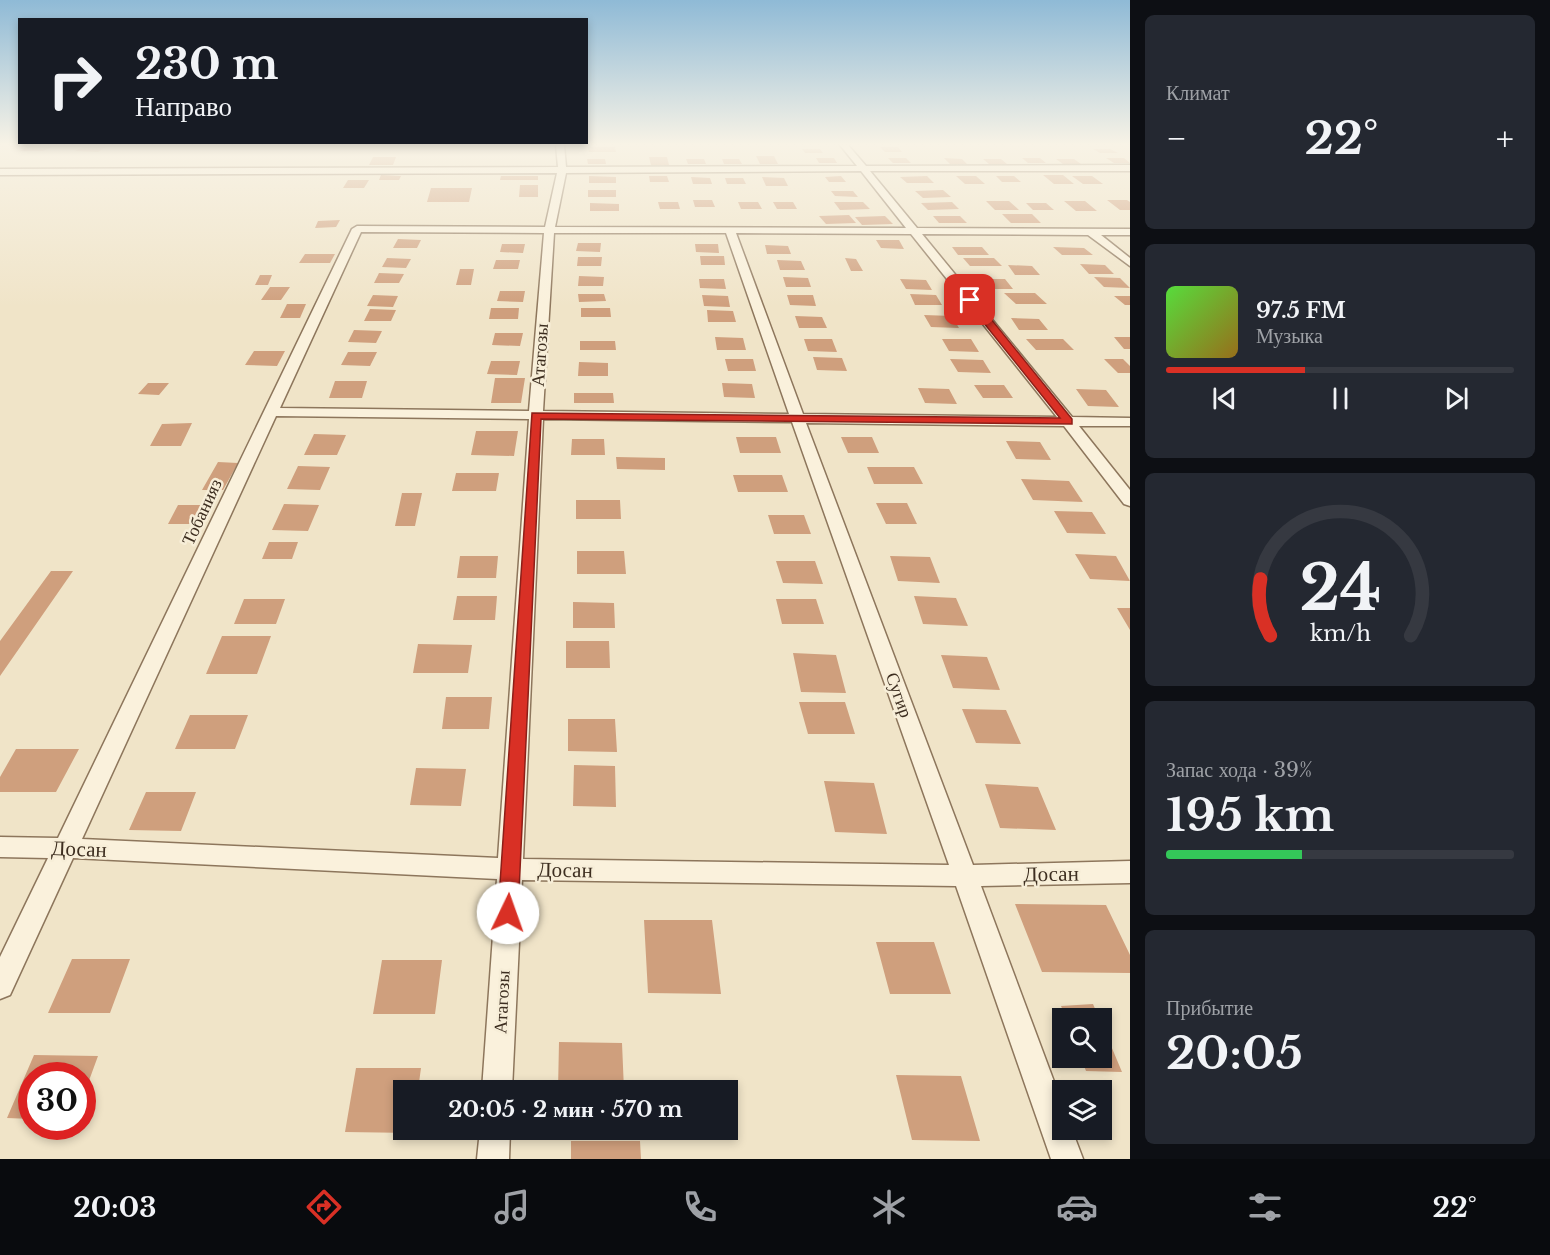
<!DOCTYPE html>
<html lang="ru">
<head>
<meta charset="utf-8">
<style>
	:root { --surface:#171b24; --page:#242831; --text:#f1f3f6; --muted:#9ea1a6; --line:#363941; --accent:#d93025 }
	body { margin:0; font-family:"Libre Baskerville",serif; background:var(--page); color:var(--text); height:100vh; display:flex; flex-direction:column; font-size:22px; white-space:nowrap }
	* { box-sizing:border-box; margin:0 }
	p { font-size:20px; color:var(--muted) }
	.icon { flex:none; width:33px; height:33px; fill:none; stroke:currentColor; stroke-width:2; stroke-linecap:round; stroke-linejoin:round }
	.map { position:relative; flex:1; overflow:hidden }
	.drawer { display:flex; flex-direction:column; gap:15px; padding:15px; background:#0d0f14; width:420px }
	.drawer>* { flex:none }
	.banner { position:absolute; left:18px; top:18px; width:570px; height:126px; border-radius:0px; box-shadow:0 3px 9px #0003; background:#171b24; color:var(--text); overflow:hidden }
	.controls { position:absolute; left:1052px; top:1008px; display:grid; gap:12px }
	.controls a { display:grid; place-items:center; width:60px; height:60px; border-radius:0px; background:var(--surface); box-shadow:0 3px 9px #0003; font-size:30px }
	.speed { position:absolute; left:18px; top:1062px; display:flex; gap:12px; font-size:30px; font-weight:700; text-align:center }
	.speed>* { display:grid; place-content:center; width:78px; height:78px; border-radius:50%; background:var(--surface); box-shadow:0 3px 9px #0003; line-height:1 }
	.speed .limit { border:9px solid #d22; background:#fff; color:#111 }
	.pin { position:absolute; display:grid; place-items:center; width:51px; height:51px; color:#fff; margin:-26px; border-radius:12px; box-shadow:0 3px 9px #0006 }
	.me { position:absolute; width:66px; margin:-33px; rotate:3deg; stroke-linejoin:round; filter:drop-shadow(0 0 4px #0008) }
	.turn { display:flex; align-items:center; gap:21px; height:126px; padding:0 18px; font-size:27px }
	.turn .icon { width:78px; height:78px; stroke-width:2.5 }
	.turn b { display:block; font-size:42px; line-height:51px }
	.big { font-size:45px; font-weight:700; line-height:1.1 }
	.drawer .card { flex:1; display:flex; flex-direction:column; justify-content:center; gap:9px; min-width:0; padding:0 21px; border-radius:9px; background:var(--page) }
	.drawer .dial { align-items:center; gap:0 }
	.dial svg { height:156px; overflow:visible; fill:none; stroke:var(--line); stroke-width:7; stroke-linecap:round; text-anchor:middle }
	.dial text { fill:var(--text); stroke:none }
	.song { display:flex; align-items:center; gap:18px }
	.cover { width:72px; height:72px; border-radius:9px; background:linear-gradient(135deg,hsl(110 70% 55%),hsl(40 70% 35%)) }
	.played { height:6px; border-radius:3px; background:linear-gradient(90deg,var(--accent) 40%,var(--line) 40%) }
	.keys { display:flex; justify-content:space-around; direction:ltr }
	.heat { display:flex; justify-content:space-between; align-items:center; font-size:33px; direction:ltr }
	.charge { height:9px; border-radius:4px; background:linear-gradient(90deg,#34c759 39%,var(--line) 0) }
	.trip { position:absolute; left:393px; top:1080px; width:345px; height:60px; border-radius:0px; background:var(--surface); box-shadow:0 3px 9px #0003; font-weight:700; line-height:60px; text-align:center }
	.dock { display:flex; height:96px; justify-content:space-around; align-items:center; background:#090b0e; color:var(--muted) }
	.dock .icon { width:42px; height:42px }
	.dock .on { color:var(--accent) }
	.dock b { font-size:27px; color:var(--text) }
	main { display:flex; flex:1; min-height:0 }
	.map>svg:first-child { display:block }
	.building { fill:#cf9f7d }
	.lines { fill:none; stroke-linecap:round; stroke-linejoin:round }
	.minor-casing { stroke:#8d765c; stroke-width:3 }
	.minor { fill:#faf1dc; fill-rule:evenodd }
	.route { fill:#d93025; stroke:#8d1f18; stroke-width:1.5 }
	.labels { text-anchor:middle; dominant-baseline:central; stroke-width:5; stroke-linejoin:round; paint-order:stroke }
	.street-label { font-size:18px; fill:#3d2e20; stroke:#f7eed8 }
	.near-street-label { font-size:21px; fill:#3d2e20; stroke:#f7eed8 }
</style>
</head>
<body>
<main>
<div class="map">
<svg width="1130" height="1159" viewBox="0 0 1130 1159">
	<rect width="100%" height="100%" fill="#f0e4c8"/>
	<path class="building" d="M29,146l23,1 -9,4h-23z
		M83,147h23l-8,5 -23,-1z
		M588,147h27l1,5h-27z
		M880,147h18l4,5h-17z
		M802,149h18l3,4h-18z
		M1093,149h17l8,4h-18z
		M756,156h18l4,8h-18z
		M373,157h23l-3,8h-24z
		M649,157h18l2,8h-18z
		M816,158h18l3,5h-18z
		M888,158h18l5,5h-18z
		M944,158l18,1 5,5h-17z
		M1022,158h18l6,5h-18z
		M1106,158h18l6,5h-16z
		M587,159h18l1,5h-18z
		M686,159h18l2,5h-18z
		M722,159h17l3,5h-18z
		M983,159h18l6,5h-18z
		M1056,159h18l7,5h-18z
		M381,175l20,1 -2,4h-20z
		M1043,175h20l11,9h-20z
		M501,176h37v4h-38z
		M589,176l27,1v6h-27z
		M649,176h18l2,6h-19z
		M841,176l5,6h-17l-4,-5z
		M927,176l7,7h-27l-7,-6z
		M956,176h20l9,8h-20z
		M996,176h18l7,6h-19z
		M1072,176h20l11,8h-20z
		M691,177l19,1 2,6h-19z
		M762,177l22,1 4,8h-22z
		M725,178h18l3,6h-19z
		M348,180h21l-5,8h-21z
		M520,185h18v12h-19z
		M431,188h41l-3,14h-42z
		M588,190h28v7h-28z
		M943,190l8,7 -28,1 -8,-7z
		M831,191h22l5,6 -23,-1z
		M693,200h19l3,7h-20z
		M1107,200h20l3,2v8h-10z
		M986,201h23l10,9h-24z
		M1064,201h21l12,10h-21z
		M658,202h20l2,7h-20z
		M738,202h20l4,7h-21z
		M773,202h20l4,7h-20z
		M834,202h29l7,7 -30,1z
		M952,202l7,7 -31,1 -7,-7z
		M590,203l29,1v7h-29z
		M1026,203h20l8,7h-21z
		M1002,214h30l9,9h-30z
		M849,215l7,8 -30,1 -7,-8z
		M885,216l8,8 -31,1 -7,-8z
		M933,216h27l7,7h-28z
		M340,220l-4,7 -21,1 3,-7z
		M398,239l23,1 -4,8h-24z
		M876,240h23l5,9 -23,-1z
		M578,243h23l-1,9 -24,-1z
		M502,244h23l-2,9 -23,-1z
		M695,244h23l1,9 -23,-1z
		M765,245l23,1 3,8h-24z
		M952,247h30l7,8h-31z
		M1053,247l31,1 9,7h-31z
		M305,254h30l-5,9h-31z
		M700,256h24l1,9h-24z
		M578,257h24l-1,9h-24z
		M387,258l24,1 -5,9 -24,-1z
		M845,258l11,1 7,12h-12z
		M963,258h31l8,8h-32z
		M496,260h24l-2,9h-25z
		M777,260l24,1 4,9h-25z
		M1080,264l25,1 9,9h-25z
		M1008,265l24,1 8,9h-25z
		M460,269h14l-3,16h-15z
		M379,273l25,1 -5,9h-25z
		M260,275h12l-4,10h-13z
		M579,276l25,1 -1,9h-25z
		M783,277l25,1 3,9h-25z
		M1094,277l26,1 10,10 -26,-1z
		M699,279h25l2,10 -26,-1z
		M900,279l26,1 6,10 -26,-1z
		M980,279h25l8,10h-26z
		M270,287h20l-9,13h-20z
		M500,291h25l-2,11 -26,-1z
		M1004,293h31l12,11h-31z
		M578,294h26l2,7 -27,1z
		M910,294l26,1 6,10h-27z
		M373,295l25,1 -5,11 -26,-1z
		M702,295l26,1 2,11 -26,-1z
		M787,295h26l3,11 -26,-1z
		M1114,296h16v9h-5z
		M287,304h19l-6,14h-20z
		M491,308h28l-1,11h-29z
		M581,308h29l1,9h-30z
		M370,309l26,1 -5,11h-27z
		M707,310l26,1 3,11h-28z
		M924,315l28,1 7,12 -28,-1z
		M795,316l27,1 5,11h-28z
		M1011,318l28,1 9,11h-29z
		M354,330l28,1 -6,12 -28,-1z
		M495,333h28l-3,13 -28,-1z
		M715,337l28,1 3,12h-29z
		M1114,337h16v12h-6z
		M804,339h28l5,13 -29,-1z
		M942,339h29l8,13 -30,-1z
		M1026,339h37l11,11h-38z
		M580,341h35l1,9h-36z
		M254,351h31l-8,15 -32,-1z
		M348,352h29l-7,14 -29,-1z
		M813,357l29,1 5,13 -30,-1z
		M725,359h28l3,12h-28z
		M950,359l33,1 8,13 -33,-1z
		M1104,359h19l7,7v7h-12z
		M491,361h29l-3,14 -30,-1z
		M579,362l29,1v13h-30z
		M495,378h30l-4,25h-30z
		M335,381h32l-5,17h-33z
		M148,383h21l-10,12 -21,-1z
		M722,383l30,1 3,14 -31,-1z
		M974,385h30l9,13h-30z
		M918,388l31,1 8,15 -32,-1z
		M1076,389l30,1 13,17 -31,-1z
		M574,393h39l1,10h-40z
		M192,423l-11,23h-31l12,-22z
		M476,431h42l-4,25 -43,-1z
		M314,434l32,1 -9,20h-33z
		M736,437h40l5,16h-41z
		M841,437h31l7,16h-31z
		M572,439h32l1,16h-34z
		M1006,441l34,1 11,18 -35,-1z
		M616,457l49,1v12l-48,-1z
		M218,462l20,1 -15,27h-21z
		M298,466l32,1 -10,23 -33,-1z
		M867,467h47l9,17h-49z
		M456,473h43l-3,18h-44z
		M733,475h49l6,17h-50z
		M1021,479l48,2 14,21 -50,-2z
		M402,493h20l-7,33h-20z
		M576,500h44l1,19h-45z
		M876,503h31l10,21h-31z
		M284,504l35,1 -11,26 -36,-1z
		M178,505h36l-10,19h-36z
		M1054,511l38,1 14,22 -39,-1z
		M768,515h36l7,19h-37z
		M269,542h29l-6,17h-30z
		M577,551h47l2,23h-49z
		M1075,554l41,2 14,25 -40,-2z
		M460,556h38l-2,22h-39z
		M890,556l40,1 10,26 -42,-2z
		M776,561h39l8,23 -40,-1z
		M51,571h22l-73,105v-35z
		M457,596h40l-2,24h-42z
		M914,596l42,2 12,28 -45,-2z
		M244,599h41l-9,25h-42z
		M776,599h40l8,25h-42z
		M573,602l41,1 1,25h-42z
		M1117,608h13v22z
		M222,636h49l-14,38h-51z
		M566,641h43l1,27h-44z
		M418,644l54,1 -4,28h-55z
		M793,653l43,2 10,38 -45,-1z
		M941,655l46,2 13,33 -47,-2z
		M446,697h46l-3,32h-47z
		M799,702h46l10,32h-47z
		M962,709l44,1 15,34 -45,-1z
		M190,715h58l-13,34h-60z
		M568,719h47l2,33 -49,-1z
		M16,749h63l-23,43h-56v-15z
		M574,765l41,1 1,41 -43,-1z
		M416,768l50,1 -5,37 -51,-1z
		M824,781l50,2 13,51 -52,-2z
		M985,784l53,3 18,43 -56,-2z
		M146,792h50l-15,39 -52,-1z
		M1015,904l91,1 24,50v18l-88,-1z
		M644,920h68l9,74 -73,-1z
		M876,942h58l17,52h-61z
		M72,959h58l-20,54h-62z
		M382,960h60l-7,54h-62z
		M1093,1004l6,14h-33l-5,-12z
		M1101,1022l21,50 -36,-1 -5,-13h20z
		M559,1042l63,1 2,47h-66z
		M34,1055l64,1 -15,41 -1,-21h-50v43l-25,-1z
		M356,1068h65l-3,22h-14v40h10l-1,3 -68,-1z
		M896,1075l65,1 19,65 -68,-1z
		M571,1141h69l1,18h-70z"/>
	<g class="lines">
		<g class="minor-casing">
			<path id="minor" d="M556,145h8l2,22 291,-1 -17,-21h8l18,21 264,-1v6h-260l47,57 213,1v6h-29l29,23v8l-42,-31 -166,-1 150,183 58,1v8h-51l51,64v16l-6,-2 -60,-78 -258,-3 167,442 157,-4v22l-149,3 81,217v27h10l11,29h-32l-95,-273 -434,-6 -10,210h-30l15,-211 -424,-21 -63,137 -10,4v-42l48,-99 -48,-1v-20l58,1 294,-609 5,-3 188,1 12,-54 -557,2v-6l558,-2zM861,171l45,57 -351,-1 11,-54zM361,232l183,1 -15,178 -249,-3zM554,233h172l63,181 -246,-3zM736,233l175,1 146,183 -254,-3zM276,416l253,3 -31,439 -416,-19zM543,419l249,3 157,443 -426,-6z
				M480,1130h30l-1,29h-32z"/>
		</g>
		<use href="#minor" class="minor"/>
	</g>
	<linearGradient id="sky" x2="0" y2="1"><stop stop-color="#8fbad6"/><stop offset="0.47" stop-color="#f8f3e6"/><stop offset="1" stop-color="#f8f3e6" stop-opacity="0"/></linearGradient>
	<rect width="1130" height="307" fill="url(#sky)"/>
	<path class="route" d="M967,298h7l98,121v5l-531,-5 -23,494 -3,6 -7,3 -7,-3 -3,-6 34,-500 528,5 -93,-116z"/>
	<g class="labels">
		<g class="street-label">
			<text transform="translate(540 355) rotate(-86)">Атагозы</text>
			<text transform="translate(202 512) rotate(-65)">Тобанияз</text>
			<text transform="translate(899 695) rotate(70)">Сугир</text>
			<text transform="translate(502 1002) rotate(-87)">Атагозы</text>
		</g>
		<g class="near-street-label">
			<text transform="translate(79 849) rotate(2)">Досан</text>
			<text transform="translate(565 870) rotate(1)">Досан</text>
			<text transform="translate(1051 874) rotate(-1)">Досан</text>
		</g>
	</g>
</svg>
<div class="controls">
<a><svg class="icon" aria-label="search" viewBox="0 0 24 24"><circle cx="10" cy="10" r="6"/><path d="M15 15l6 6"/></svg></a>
<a><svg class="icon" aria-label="layers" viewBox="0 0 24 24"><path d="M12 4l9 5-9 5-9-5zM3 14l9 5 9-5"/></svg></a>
</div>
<div class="speed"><div class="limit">30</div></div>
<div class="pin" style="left:970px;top:300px;background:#d93025"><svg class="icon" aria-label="arrive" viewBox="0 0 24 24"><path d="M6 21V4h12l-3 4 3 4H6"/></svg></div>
<svg class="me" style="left:508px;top:913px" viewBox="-20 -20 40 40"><circle r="19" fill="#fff"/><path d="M0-13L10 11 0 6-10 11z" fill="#d93025"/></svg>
<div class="trip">20:05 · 2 мин · 570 m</div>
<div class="banner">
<div class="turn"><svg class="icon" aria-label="right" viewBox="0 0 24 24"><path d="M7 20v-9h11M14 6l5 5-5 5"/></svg><div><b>230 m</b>Направо</div></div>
</div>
</div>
<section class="drawer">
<div class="card"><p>Климат</p>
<div class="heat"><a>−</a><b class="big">22°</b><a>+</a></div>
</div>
<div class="card">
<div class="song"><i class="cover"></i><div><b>97.5 FM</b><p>Музыка</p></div></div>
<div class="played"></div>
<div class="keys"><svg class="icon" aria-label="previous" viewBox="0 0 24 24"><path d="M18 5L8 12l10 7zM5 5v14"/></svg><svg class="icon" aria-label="pause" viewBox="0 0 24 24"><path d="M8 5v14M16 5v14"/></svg><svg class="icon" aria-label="next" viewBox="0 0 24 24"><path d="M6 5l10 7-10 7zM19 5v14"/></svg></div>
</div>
<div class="card dial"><svg viewBox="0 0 100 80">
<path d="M14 69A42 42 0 1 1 86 69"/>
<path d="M14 69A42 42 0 0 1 9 40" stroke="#d93025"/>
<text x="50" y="56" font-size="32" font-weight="700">24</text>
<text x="50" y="72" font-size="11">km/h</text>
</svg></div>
<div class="card"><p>Запас хода · 39%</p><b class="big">195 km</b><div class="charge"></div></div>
<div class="card"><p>Прибытие</p><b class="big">20:05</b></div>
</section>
</main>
<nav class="dock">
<b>20:03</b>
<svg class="icon on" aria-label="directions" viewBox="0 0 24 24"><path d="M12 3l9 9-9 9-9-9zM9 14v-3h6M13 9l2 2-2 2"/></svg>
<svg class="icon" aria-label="music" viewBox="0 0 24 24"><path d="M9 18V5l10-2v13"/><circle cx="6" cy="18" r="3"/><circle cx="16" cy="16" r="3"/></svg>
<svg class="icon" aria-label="phone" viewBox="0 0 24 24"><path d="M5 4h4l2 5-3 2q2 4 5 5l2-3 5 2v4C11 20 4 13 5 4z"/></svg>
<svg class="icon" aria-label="climate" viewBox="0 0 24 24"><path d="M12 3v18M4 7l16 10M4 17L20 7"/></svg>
<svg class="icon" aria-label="car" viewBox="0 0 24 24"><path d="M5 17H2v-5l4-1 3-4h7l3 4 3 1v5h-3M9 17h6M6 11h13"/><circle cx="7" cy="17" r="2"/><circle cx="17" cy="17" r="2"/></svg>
<svg class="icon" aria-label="filters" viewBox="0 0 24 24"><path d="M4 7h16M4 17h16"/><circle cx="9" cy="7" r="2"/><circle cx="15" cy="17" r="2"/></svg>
<b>22°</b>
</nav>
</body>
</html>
